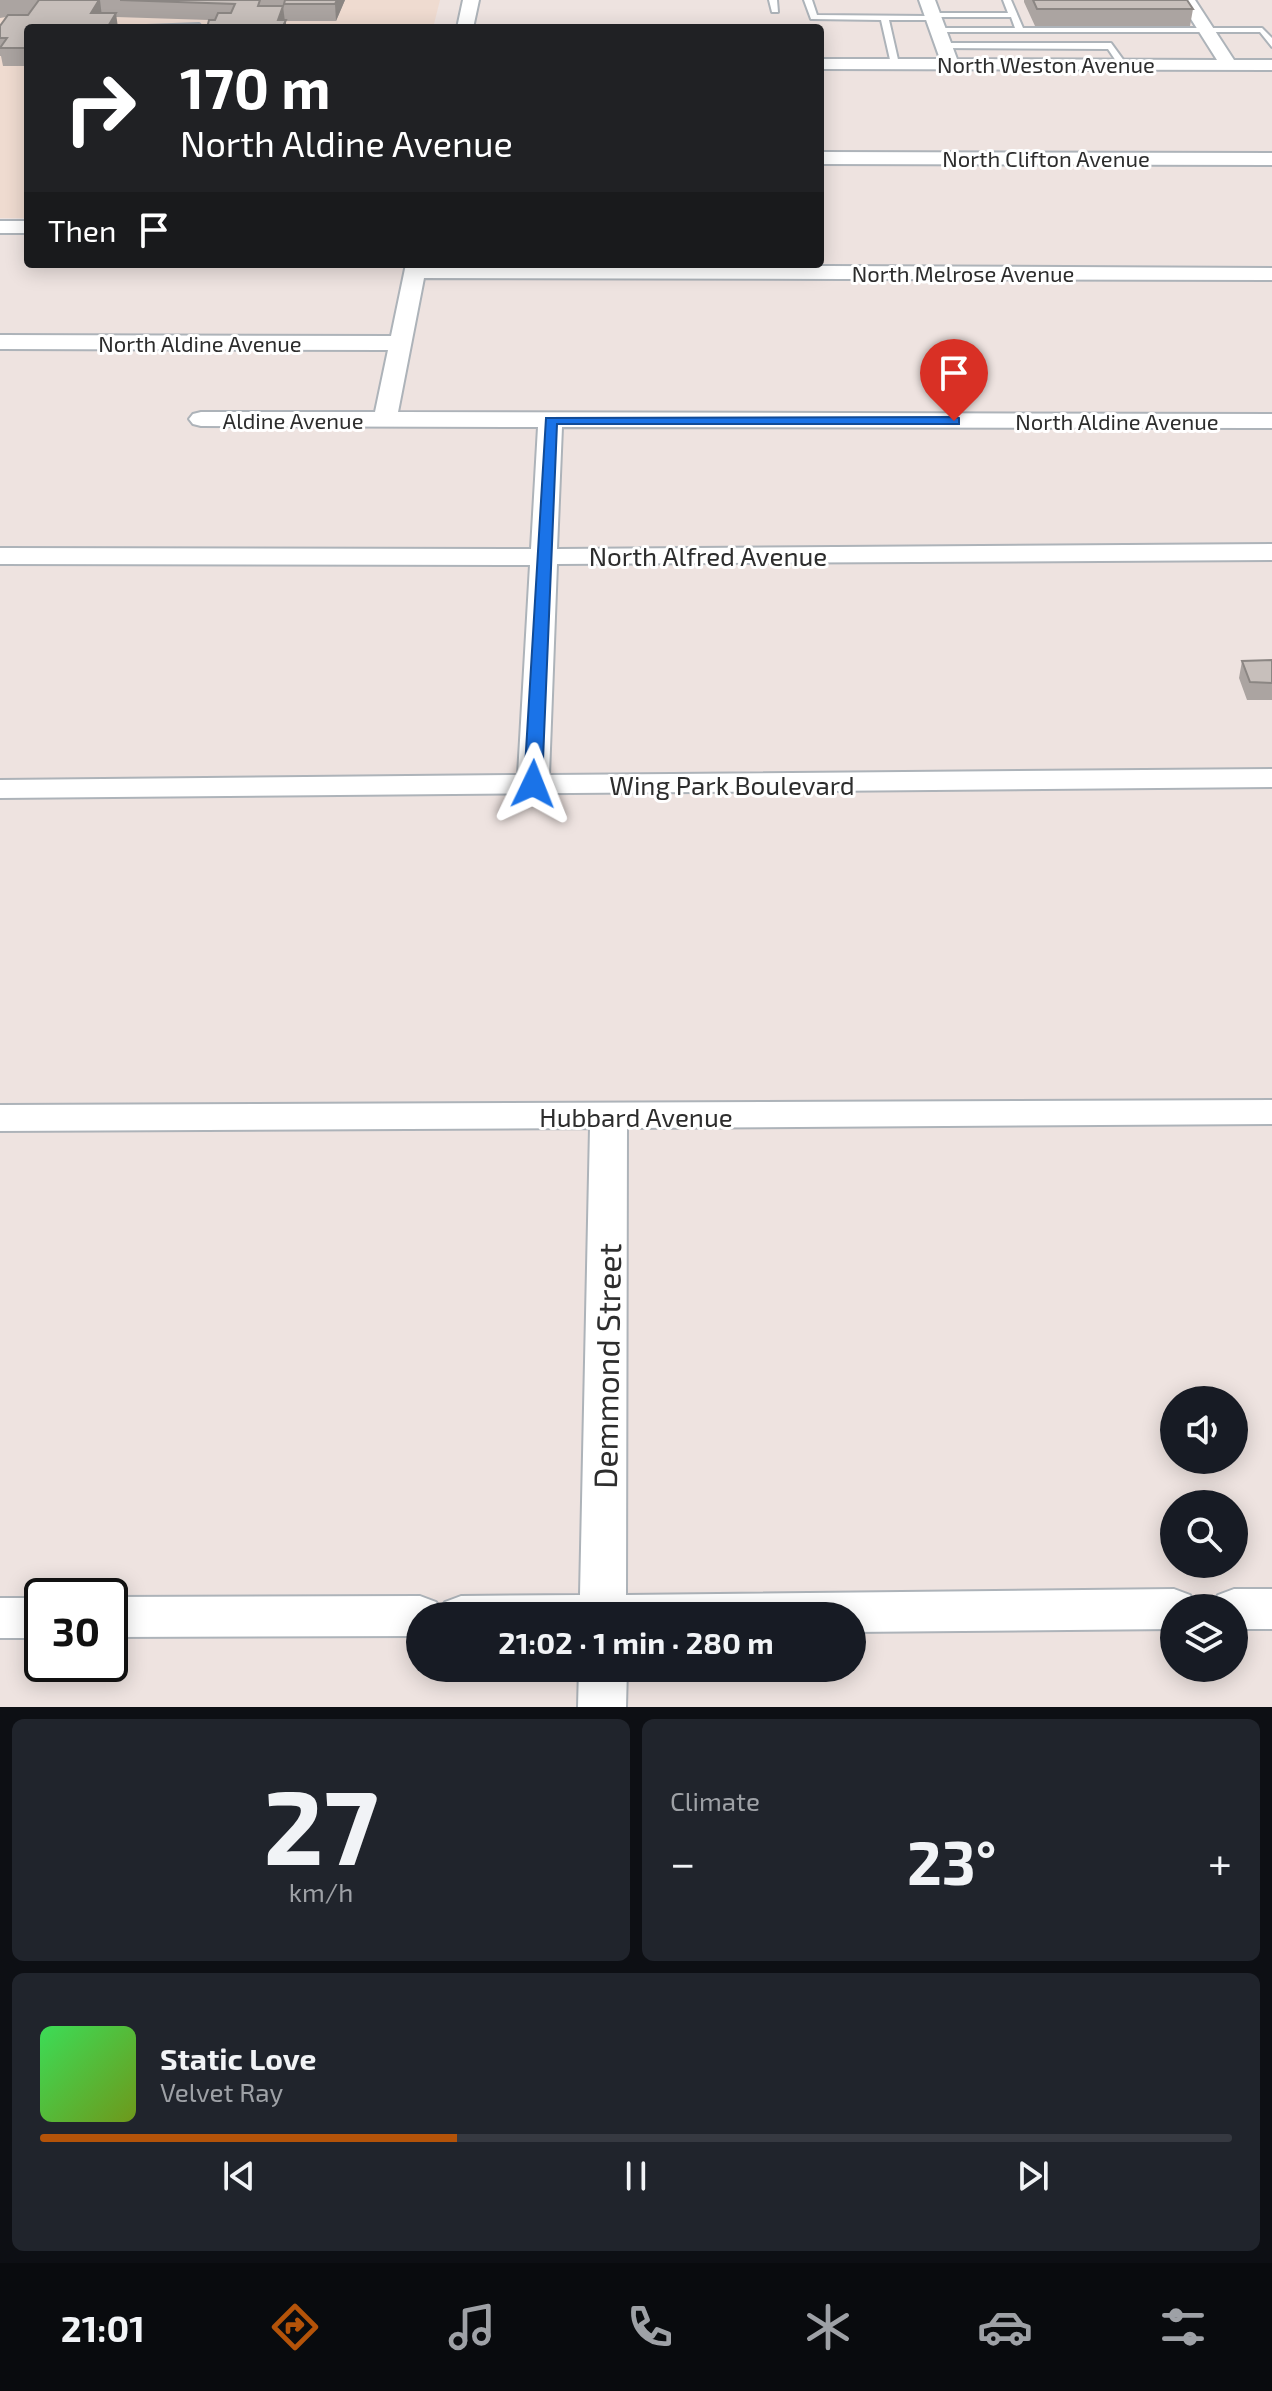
<!DOCTYPE html>
<html lang="en">
<head>
<meta charset="utf-8">
<style>
	:root { --surface:#171b24; --page:#20242c; --text:#f1f3f6; --muted:#9ea1a6; --line:#363941; --accent:#b45309 }
	body { margin:0; font-family:"Exo 2",sans-serif; background:var(--page); color:var(--text); height:100vh; display:flex; flex-direction:column; font-size:30px; white-space:nowrap }
	* { box-sizing:border-box; margin:0 }
	p { font-size:26px; color:var(--muted) }
	.icon { flex:none; width:44px; height:44px; fill:none; stroke:currentColor; stroke-width:2; stroke-linecap:round; stroke-linejoin:round }
	.map { position:relative; height:1707px; overflow:hidden }
	.sheet { display:flex; flex-direction:column; gap:12px; padding:12px; background:#0d0f14; flex:1 }
	.sheet>* { flex:none }
	.hud { position:absolute; left:24px; top:24px; width:800px; height:244px; border-radius:8px; box-shadow:0 4px 20px #0003; background:#202124; color:#fff; overflow:hidden }
	.tools { position:absolute; left:1160px; top:1386px; display:grid; gap:16px }
	.tools a { display:grid; place-items:center; width:88px; height:88px; border-radius:50%; background:var(--surface); box-shadow:0 4px 20px #0003; font-size:40px }
	.speed { position:absolute; left:24px; top:1578px; display:flex; gap:16px; font-size:40px; font-weight:700; text-align:center }
	.speed>* { display:grid; place-content:center; width:104px; height:104px; border-radius:50%; background:var(--surface); box-shadow:0 4px 20px #0003; line-height:1 }
	.speed .limit { border:4px solid #111; border-radius:12px; background:#fff; color:#111 }
	.pin { position:absolute; display:grid; place-items:center; width:68px; height:68px; color:#fff; margin:-82px -34px; border-radius:50% 50% 50% 0; rotate:-45deg; box-shadow:0 0 8px #0007 }
	.pin .icon { rotate:45deg }
	.me { position:absolute; width:88px; margin:-44px; rotate:2deg; stroke-linejoin:round; filter:drop-shadow(0 0 6px #0008) }
	.turn { display:flex; align-items:center; gap:28px; height:168px; padding:0 24px; font-size:36px }
	.turn .icon { width:104px; height:104px; stroke-width:2.5 }
	.turn b { display:block; font-size:56px; line-height:68px }
	.then { display:flex; align-items:center; height:76px; padding:0 24px; background:#0003; gap:16px; font-size:30px }
	.big { font-size:60px; font-weight:700; line-height:1.1 }
	.sheet .tile { flex:1; display:flex; flex-direction:column; justify-content:center; gap:12px; min-width:0; padding:0 28px; border-radius:12px; background:var(--page) }
	.sheet .dial { align-items:center; gap:0 }
	.dial b { font-size:104px; line-height:1 }
	.song { display:flex; align-items:center; gap:24px }
	.cover { width:96px; height:96px; border-radius:12px; background:linear-gradient(135deg,hsl(130 70% 55%),hsl(80 70% 35%)) }
	.played { height:8px; border-radius:4px; background:linear-gradient(90deg,var(--accent) 35%,var(--line) 35%) }
	.keys { display:flex; justify-content:space-around; direction:ltr }
	.heat { display:flex; justify-content:space-between; align-items:center; font-size:44px; direction:ltr }
	.sheet .tiles { flex:1; display:grid; gap:12px; grid-template-columns:1fr 1fr }
	.tile:last-child { grid-column:span 2 }
	.trip { position:absolute; left:406px; top:1602px; width:460px; height:80px; border-radius:40px; background:var(--surface); box-shadow:0 4px 20px #0003; font-weight:700; line-height:80px; text-align:center }
	.tabs { display:flex; height:128px; justify-content:space-around; align-items:center; background:#090b0e; color:var(--muted) }
	.tabs .icon { width:56px; height:56px }
	.tabs .active { color:var(--accent) }
	.tabs b { font-size:36px; color:var(--text) }
	.map>svg:first-child { display:block }
	.education { fill:#efdbd0 }
	.lines { fill:none; stroke-linecap:round; stroke-linejoin:round }
	.service-casing { stroke:#adb3b9; stroke-width:4 }
	.minor-casing { stroke:#adb3b9; stroke-width:4 }
	.service { fill:#fff; fill-rule:evenodd }
	.minor { fill:#fff; fill-rule:evenodd }
	.wall { fill:#aba4a1 }
	.shaded-wall { fill:#8b8683 }
	.building { fill:#c7bfbb; stroke:#8b8683; stroke-width:2 }
	.route { fill:#1a73e8; stroke:#114b97; stroke-width:2 }
	.labels { text-anchor:middle; dominant-baseline:central; stroke-width:6; stroke-linejoin:round; paint-order:stroke }
	.far-street-label { font-size:22px; fill:#2d2d2d; stroke:#fff }
	.street-label { font-size:26px; fill:#2d2d2d; stroke:#fff }
	.near-street-label { font-size:32px; fill:#2d2d2d; stroke:#fff }
</style>
</head>
<body>
<div class="map">
<svg width="1272" height="1707" viewBox="0 0 1272 1707">
	<rect width="100%" height="100%" fill="#eee3e0"/>
	<path class="education" d="M0,0h440l-7,28h-405v190h-28z"/>
	<g class="lines">
		<g class="service-casing">
			<path id="service" d="M769,0h8l1,12h-6z
				M804,0h8l5,15 110,1 4,-3h77l-5,-13h8l12,28h239l10,10v9l-12,-15h-323l-3,-4h81l-4,-11h-74l-4,3h-44l10,44 -4,3 -4,-3 -10,-44 -70,-1z
				M199,24l3,4h-60l4,-2z
				M943,43h168l16,22 -7,2 -12,-18 -168,-1 -1,-2z"/>
		</g>
		<g class="minor-casing">
			<path id="minor" d="M463,0h16l-6,28h-16z
				M919,0h16l22,59 260,1 -38,-60h16l39,60h38v10l-452,-1v-10h120z
				M820,152l452,1v12l-452,-1z
				M0,221h28v12h-28z
				M406,264l866,4v12l-848,-2 -26,134 874,2v14l-710,-1 -5,122 715,-5v16l-715,4 -8,211 723,-6v18l-1272,11v-18l518,-5 12,-210 -530,-1v-16l531,1 7,-122 -337,-1 -8,-2 -4,-5 4,-5 8,-2h174l13,-62 -388,-1v-14l391,1z
				M1272,1100v24l-645,4 -1,467 548,-6 16,6 7,13h-23v21l-322,3v-16h-432v20l-310,1v-40l310,-1 16,6 4,8 5,-8 16,-6 119,-1 10,-467 -590,3v-26z
				M1234,1589h38v40h-38v-21h-23l7,-13z
				M0,1598h42v40h-42z
				M579,1668h48l-1,39h-48z"/>
		</g>
		<use href="#service" class="service"/>
		<use href="#minor" class="minor"/>
	</g>
	<path class="wall" d="M0,0h345l-9,21h-50v7h-79l2,-8 -93,-3 -88,11v38h-25l-2,-10h-1v-30l6,-9 -6,1z
		M1024,0h163l6,9 -3,17h-155l-11,-24z
		M1272,660v40h-25l-8,-22 3,-17z"/>
	<path class="shaded-wall" d="M100,0l2,17 -11,-4z
		M337,0h8l-9,21 -1,-17z
		M283,6l2,16 1,-2v8h-8v-8z
		M116,13l2,15h-11z"/>
	<path class="building" d="M39,0h60l-8,13h25l-9,15h-79v20h-28l7,-10h-7v-12l8,-11h20z
		M120,0h140l-2,6h25l-5,14h8l-4,8h-75l2,-8h6l3,-7h13l4,-9z
		M285,0h52l-2,4h-51z
		M1033,0h154l6,9h-156z
		M1272,660v23l-22,-1 -8,-21z"/>
	<path class="route" d="M954,417l5,1v6h-402l-15,360 -3,4h-12l-3,-4 22,-366z"/>
	<g class="labels">
		<g class="far-street-label">
			<text x="1046" y="64">North Weston Avenue</text>
			<text x="1046" y="158">North Clifton Avenue</text>
			<text x="963" y="273">North Melrose Avenue</text>
			<text x="200" y="343">North Aldine Avenue</text>
			<text x="293" y="420">Aldine Avenue</text>
			<text x="1117" y="421">North Aldine Avenue</text>
		</g>
		<g class="street-label">
			<text x="708" y="555">North Alfred Avenue</text>
			<text x="732" y="784">Wing Park Boulevard</text>
			<text x="636" y="1116">Hubbard Avenue</text>
		</g>
		<g class="near-street-label">
			<text transform="translate(606 1366) rotate(-89)">Demmond Street</text>
		</g>
	</g>
</svg>
<div class="tools">
<a><svg class="icon" aria-label="sound" viewBox="0 0 24 24"><path d="M4 9h4l5-4v14l-5-4H4zM17 9q2 3 0 6"/></svg></a>
<a><svg class="icon" aria-label="search" viewBox="0 0 24 24"><circle cx="10" cy="10" r="6"/><path d="M15 15l6 6"/></svg></a>
<a><svg class="icon" aria-label="layers" viewBox="0 0 24 24"><path d="M12 4l9 5-9 5-9-5zM3 14l9 5 9-5"/></svg></a>
</div>
<div class="speed"><div class="limit">30</div></div>
<div class="pin" style="left:954px;top:421px;background:#d93025"><svg class="icon" aria-label="arrive" viewBox="0 0 24 24"><path d="M6 21V4h12l-3 4 3 4H6"/></svg></div>
<svg class="me" style="left:533px;top:784px" viewBox="-20 -20 40 40"><path d="M0-17L14 15 0 8-14 15z" fill="#1a73e8" stroke="#fff" stroke-width="4"/></svg>
<div class="trip">21:02 · 1 min · 280 m</div>
<div class="hud">
<div class="turn"><svg class="icon" aria-label="right" viewBox="0 0 24 24"><path d="M7 20v-9h11M14 6l5 5-5 5"/></svg><div><b>170 m</b>North Aldine Avenue</div></div>
<div class="then">Then<svg class="icon" aria-label="arrive" viewBox="0 0 24 24"><path d="M6 21V4h12l-3 4 3 4H6"/></svg></div>
</div>
</div>
<section class="sheet">
<div class="tiles">
<div class="tile dial"><b>27</b><p>km/h</p></div>
<div class="tile"><p>Climate</p>
<div class="heat"><a>−</a><b class="big">23°</b><a>+</a></div>
</div>
<div class="tile">
<div class="song"><i class="cover"></i><div><b>Static Love</b><p>Velvet Ray</p></div></div>
<div class="played"></div>
<div class="keys"><svg class="icon" aria-label="previous" viewBox="0 0 24 24"><path d="M18 5L8 12l10 7zM5 5v14"/></svg><svg class="icon" aria-label="pause" viewBox="0 0 24 24"><path d="M8 5v14M16 5v14"/></svg><svg class="icon" aria-label="next" viewBox="0 0 24 24"><path d="M6 5l10 7-10 7zM19 5v14"/></svg></div>
</div>
</div>
</section>
<nav class="tabs">
<b>21:01</b>
<svg class="icon active" aria-label="directions" viewBox="0 0 24 24"><path d="M12 3l9 9-9 9-9-9zM9 14v-3h6M13 9l2 2-2 2"/></svg>
<svg class="icon" aria-label="music" viewBox="0 0 24 24"><path d="M9 18V5l10-2v13"/><circle cx="6" cy="18" r="3"/><circle cx="16" cy="16" r="3"/></svg>
<svg class="icon" aria-label="phone" viewBox="0 0 24 24"><path d="M5 4h4l2 5-3 2q2 4 5 5l2-3 5 2v4C11 20 4 13 5 4z"/></svg>
<svg class="icon" aria-label="climate" viewBox="0 0 24 24"><path d="M12 3v18M4 7l16 10M4 17L20 7"/></svg>
<svg class="icon" aria-label="car" viewBox="0 0 24 24"><path d="M5 17H2v-5l4-1 3-4h7l3 4 3 1v5h-3M9 17h6M6 11h13"/><circle cx="7" cy="17" r="2"/><circle cx="17" cy="17" r="2"/></svg>
<svg class="icon" aria-label="filters" viewBox="0 0 24 24"><path d="M4 7h16M4 17h16"/><circle cx="9" cy="7" r="2"/><circle cx="15" cy="17" r="2"/></svg>
</nav>
</body>
</html>
